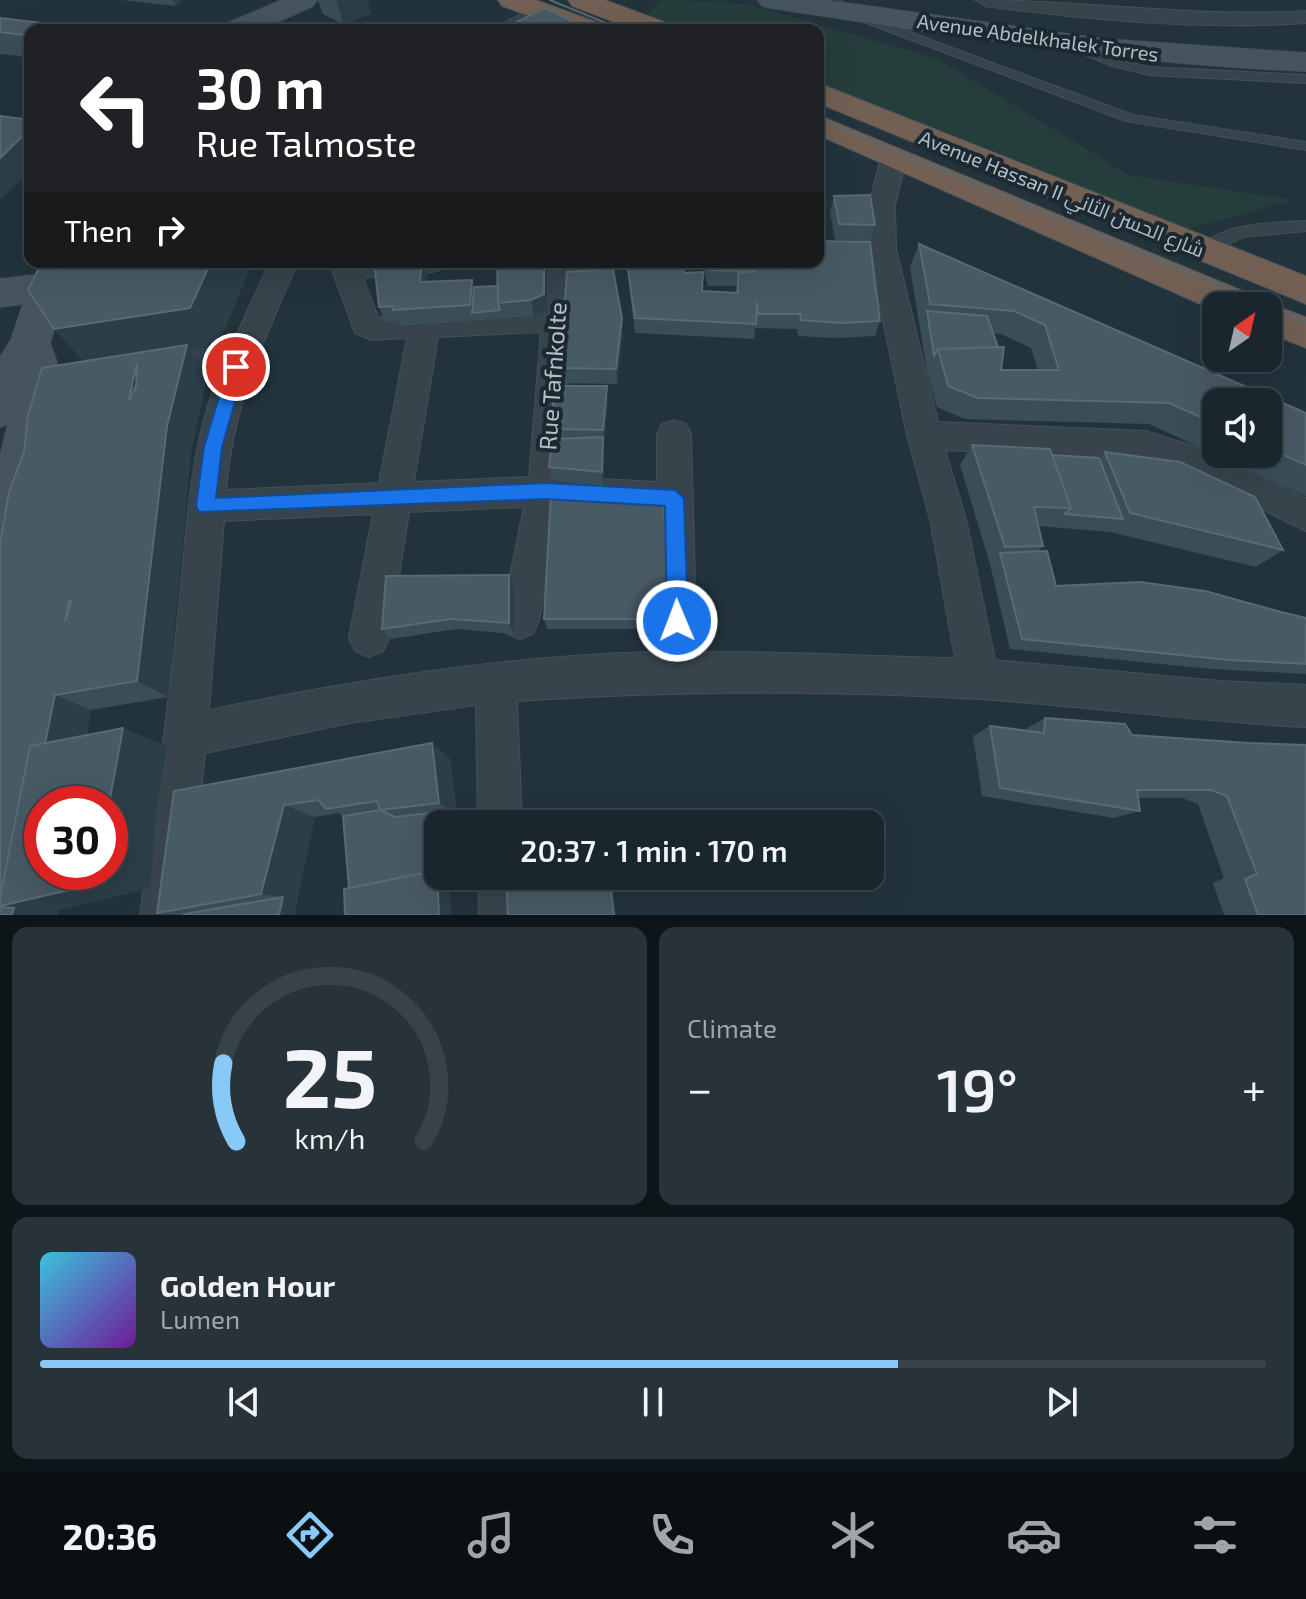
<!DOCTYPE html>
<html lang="en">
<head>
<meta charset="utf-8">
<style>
	:root { --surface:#1a262d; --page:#273239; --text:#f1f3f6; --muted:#9fa5aa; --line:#384349; --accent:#88c9f7 }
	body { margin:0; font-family:"Exo 2",Cairo,sans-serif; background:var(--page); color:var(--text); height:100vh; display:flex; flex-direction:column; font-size:30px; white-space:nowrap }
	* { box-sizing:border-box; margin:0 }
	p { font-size:26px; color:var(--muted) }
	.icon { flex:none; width:44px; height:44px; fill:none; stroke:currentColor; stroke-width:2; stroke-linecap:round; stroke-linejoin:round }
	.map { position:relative; height:915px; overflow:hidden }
	.details { display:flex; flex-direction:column; gap:12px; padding:12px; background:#0e1519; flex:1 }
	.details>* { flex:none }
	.guide { position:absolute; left:24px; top:24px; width:800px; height:244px; border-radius:16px; box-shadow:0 8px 32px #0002,0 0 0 2px var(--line); background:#202124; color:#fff; overflow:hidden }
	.needle { width:52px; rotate:34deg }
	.controls { position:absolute; left:1202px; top:292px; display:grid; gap:16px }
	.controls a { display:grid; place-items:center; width:80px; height:80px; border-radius:16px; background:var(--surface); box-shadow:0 8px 32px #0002,0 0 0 2px var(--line); font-size:40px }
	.speed { position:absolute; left:24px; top:786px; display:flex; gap:16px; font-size:40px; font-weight:700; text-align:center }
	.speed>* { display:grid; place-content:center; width:104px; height:104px; border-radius:50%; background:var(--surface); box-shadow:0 8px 32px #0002,0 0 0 2px var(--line); line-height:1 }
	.speed .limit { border:12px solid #d22; background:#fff; color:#111 }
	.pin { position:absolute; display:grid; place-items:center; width:68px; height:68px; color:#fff; margin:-34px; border:4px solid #fff; border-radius:50%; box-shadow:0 2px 8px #0007 }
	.me { position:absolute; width:88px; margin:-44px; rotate:359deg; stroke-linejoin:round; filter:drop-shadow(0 0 6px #0008) }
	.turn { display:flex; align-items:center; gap:28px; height:168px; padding:0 40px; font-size:36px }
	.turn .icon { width:104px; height:104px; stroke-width:2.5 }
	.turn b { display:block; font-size:56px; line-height:68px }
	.then { display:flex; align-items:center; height:76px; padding:0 40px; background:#0003; gap:16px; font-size:30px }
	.big { font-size:60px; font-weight:600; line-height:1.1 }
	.details .card { flex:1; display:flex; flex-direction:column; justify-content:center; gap:12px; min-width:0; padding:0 28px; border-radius:16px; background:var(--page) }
	.details .dial { align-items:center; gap:0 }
	.dial svg { height:208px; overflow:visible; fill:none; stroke:var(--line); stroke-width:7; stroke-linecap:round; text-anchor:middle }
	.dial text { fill:var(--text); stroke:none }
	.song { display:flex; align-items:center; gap:24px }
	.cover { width:96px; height:96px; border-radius:12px; background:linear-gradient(135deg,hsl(190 70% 55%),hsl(280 70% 35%)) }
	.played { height:8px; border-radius:4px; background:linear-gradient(90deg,var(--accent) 70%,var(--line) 70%) }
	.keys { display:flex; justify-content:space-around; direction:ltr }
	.heat { display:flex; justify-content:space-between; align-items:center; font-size:44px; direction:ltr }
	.details .tiles { flex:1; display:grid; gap:12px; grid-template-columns:1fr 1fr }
	.card:last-child { grid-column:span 2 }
	.trip { position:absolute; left:424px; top:810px; width:460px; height:80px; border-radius:16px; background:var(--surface); box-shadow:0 8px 32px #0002,0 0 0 2px var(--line); font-weight:600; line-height:80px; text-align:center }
	.menu { display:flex; height:128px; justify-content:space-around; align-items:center; background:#0a0f12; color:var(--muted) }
	.menu .icon { width:56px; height:56px }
	.menu .current { color:var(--accent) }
	.menu b { font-size:36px; color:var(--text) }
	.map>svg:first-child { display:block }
	.green { fill:#253d3b }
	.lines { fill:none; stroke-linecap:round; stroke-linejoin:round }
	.lane-casing { stroke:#435058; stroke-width:2 }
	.street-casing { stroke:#435058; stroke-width:2 }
	.secondary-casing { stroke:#435058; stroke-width:2 }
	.highway-casing { stroke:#424f57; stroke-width:2 }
	.lane { fill:#37444c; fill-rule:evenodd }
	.street { fill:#37444c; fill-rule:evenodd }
	.secondary { fill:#45545f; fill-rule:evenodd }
	.highway { fill:#726054; fill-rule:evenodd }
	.tram { stroke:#596973; stroke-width:2 }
	.wall { fill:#3b4e58; fill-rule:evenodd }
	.shaded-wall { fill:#2c3e48 }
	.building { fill:#485a64; stroke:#586a74; stroke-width:2; fill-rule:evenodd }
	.route { fill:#1a73e8; stroke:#114b97; stroke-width:2 }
	.labels { text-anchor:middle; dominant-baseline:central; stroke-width:8; stroke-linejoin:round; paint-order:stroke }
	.far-street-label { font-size:20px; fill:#b2bfc8; stroke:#1c2931 }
	.street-label { font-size:24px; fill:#b2bfc8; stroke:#1c2931 }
</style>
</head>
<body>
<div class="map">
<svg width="1306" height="915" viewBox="0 0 1306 915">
	<rect width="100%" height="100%" fill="#23333c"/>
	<path class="green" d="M663,0l84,4 189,54 193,117 165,25 -123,34 -353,-144v-60h-149l-21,-9 2,-12z"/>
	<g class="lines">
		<g class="lane-casing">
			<path id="lane" d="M831,0h10l4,8 288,107 173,27v8l-180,-29 -289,-109z
				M1070,42l50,18 30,7 156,8v8l-156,-8 -38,-9 -46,-19v-4z
				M1306,221v10l-63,6 -41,19 -7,-5c25,-29 76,-28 111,-30z"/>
		</g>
		<g class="street-casing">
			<path id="street" d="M975,0c111,0 218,18 331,11v12c-108,7 -214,-3 -321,-17z
				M541,4l7,2 3,4 -3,4 -30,16h-28z
				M894,149l13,8 -12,48 1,44 42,173 207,9 61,19 100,48v33l-122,-60 -39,-12 -200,-9 21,69 29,141 224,21 87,4v42c-109,-5 -218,-21 -327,-28 -154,-9 -309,-8 -462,2l5,123h-44l-2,-119 -126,18 -145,30 -17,162h-48c14,-99 27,-198 38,-298 9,-86 10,-176 47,-256l-79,11 -11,-4 -5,-8 5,-8 11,-4 90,-12 34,-74h28c-34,79 -65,140 -72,228l153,-7 28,-145 -35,2 -17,-7 -26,-71h117l-4,7 -10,3 -69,6 15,39 165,-7 4,-48h28l-12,215 94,5v-48l5,-10 12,-4 12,4 5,10 5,187 -5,13 -14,6 -14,-6 -5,-13 -1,-109 -97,-5 -21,113 -5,13 -14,6 -14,-6 -5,-13 23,-113 -115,5 -20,126 -6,13 -14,6 -14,-6 -6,-13 24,-124 -149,7 -15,189c147,-30 293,-54 443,-58 101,-2 203,4 303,6l-25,-139 -23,-84 -39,-186 1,-44 12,-48zM541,332l-12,145 -115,5 24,-145z
				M478,876h46l3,39h-48z"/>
		</g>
		<g class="secondary-casing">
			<path id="secondary" d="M282,0h35l-4,6 -54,24 -35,-1 4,-6z
				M758,0h66l280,39 202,14v18c-180,-7 -357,-36 -535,-63l-9,-2z
				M43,262h36l-13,25 -16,56 11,31 -37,177 -7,15 -17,7v-117l8,-32 -8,3v-70l11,-17 12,-36 -23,3v-28l35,-4z"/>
		</g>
		<g class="highway-casing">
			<path id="highway" d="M498,0h38l66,24 4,6h-39l-65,-24z
				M568,0h37l65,24 4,6h-39l-63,-24z
				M818,83l488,193v28l-488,-201z
				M818,115l437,181 5,9 8,-2 38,14v31l-38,-15v-27h-52v5l-398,-176z"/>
		</g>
		<use href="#lane" class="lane"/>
		<use href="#street" class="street"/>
		<use href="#secondary" class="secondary"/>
		<use href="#highway" class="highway"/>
		<path class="tram" d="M550,0l73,30
			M818,119l488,202"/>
	</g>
	<path class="wall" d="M122,0h60l-6,6z
		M318,0h49l4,13 -27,12 -21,-11z
		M0,18l30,12v27l-30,-3z
		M834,196l41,29 -5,16 -35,-1 -5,-27z
		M820,241l60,80 -5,15 -40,2 -37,-2 -1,-7 -42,-1 -1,11 -119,-6 -9,-71h192zM683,268h20l5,18h28v7l-34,-2 -18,-18z
		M919,244l387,169v83l-157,-72 -184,-5 -28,-12 -10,-36 -17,-104zM993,333l8,1 30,14 7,22h-37zM1216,402h52v52h-52z
		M42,262h210l-34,84 -28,4 18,23 -17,78 -23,246 -77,13 -4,25 80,11 -12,76 -5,66 -92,22 -58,5 85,-553 -31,-33zM137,363l-1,22 -4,1z
		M374,262h50l3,9v10l45,-1 2,7 24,-1 -1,-24 50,48 -13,6 -134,10 -2,-5 -13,1 -6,-15z
		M623,334l-6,50 -55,-1 -2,-15z
		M608,401l-4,43 -1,42 -51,-6 -3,-13 12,-29v-4h-7l-2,-14z
		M972,445l80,10 47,3 6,-6 178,98 -27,17 -146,-35 -72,-6 5,20 -5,5 18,35 225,26 25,6v56l-95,-5 -201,-20 -20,-85 -30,-99z
		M509,575l5,11v48l-57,-5 -67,10 -8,-10z
		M544,619h127v10h-124z
		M1045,718l87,17 117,8 57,172h-82l-11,-32 11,-5 -26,-74 -16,-6h-44l2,13 -26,7 -132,-22 -9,-60 17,-10 36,5v-2z
		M432,743l18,16 7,56 -19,3 1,6h-1v52h11l2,39 -102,-27 -6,-72 -5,-3 -23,4 -21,98h-110l-27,-2 17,-122z"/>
	<path class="shaded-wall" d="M173,0h9l-6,6z
		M336,0h31l4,13 -27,12z
		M572,21l1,9h-17z
		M30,129v42l-30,30v-43z
		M211,262h41l-34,84 -28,4 18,23 -17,78 -23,246 -31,-16 30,-255 18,-75 -95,15 -36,-37z
		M422,262h2l3,9 -1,26 -6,-15z
		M544,262h3v48l-13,6 -3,-16z
		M472,280l4,15 -4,18 2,8 -4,-16z
		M622,318l1,16 -6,50 -1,-15z
		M607,386l1,15 -4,43 -1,-14z
		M603,437l1,13 -1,36 -1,-14z
		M509,575l5,11v48l-5,-11z
		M55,695l36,15 -15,94 25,68h9v-68h-1l14,-76 44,18 -12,76 -5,66 -92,22v5h-46l-12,-8z
		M432,743l18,16 7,56 -18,-12z
		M284,805l31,12 -21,98h-15l4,-18 -22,-3z
		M430,813l8,5 1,6h-1v32z
		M437,870l1,6h11l2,39h-12z
		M609,876h2l5,39h-2z"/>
	<path class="building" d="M545,8l27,13 -16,9h-38l-10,-4z
		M0,18l102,12h-72v6l-30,-4z
		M0,116l30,4v9l-30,29z
		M870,195l5,30 -36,-1 -5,-28z
		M818,234l2,7 50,1 10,79 -40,2 -39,-3 -1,-6h-42l-1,-12 -1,22 -121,-6 -8,-56h55l2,11 19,-1 -1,19 36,2v-20l18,-2 -46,-1 -3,-8h111z
		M919,244l387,169v52l-38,-17v-46h-52v22l-47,-21 -191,-5 -30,-12 -10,-37 66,-2 -3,23h58l-14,-45 -31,-14 -84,-7z
		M42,262h169l-21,46 -136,21 -26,-39z
		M374,262h48l-2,20 52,-2 -2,25 -77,5 -1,-4 -13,1z
		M497,262h47v32l-13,6 -33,3z
		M613,269l9,49 -6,51 -56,-1 7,-96z
		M498,286v17l2,7 -28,3 2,-26z
		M927,311l60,5 11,31 -60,2 -4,7z
		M187,345l-20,81 -30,255 -82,14 -10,48 -15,3 -30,152v-354l9,-52 15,-40 4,-37 14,-47zM137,363l-1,24 -6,12h-1zM72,600l-7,22 4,-21z
		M554,386h53l-4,44 -43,-1 2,-9h-10z
		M603,437l-1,35 -53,-5 3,-28z
		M972,445l78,4 21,59 -37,-1 9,39 -38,1z
		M1105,452l75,10 75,35 28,53 -153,-37z
		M1052,455l47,3 24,61 -58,-5 6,-6z
		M551,494l112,1 8,124h-127z
		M1047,551l9,35 84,-4 65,9 76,21 25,6v46l-76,-4 -208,-21 -22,-86z
		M509,575v48l-59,-4 -68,10 4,-53z
		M1045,718l80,6 7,11 117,8 57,2v170h-48l-13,-36 12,-5 -30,-78 -16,-6h-74l3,21 -140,-23 -10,-62 54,7z
		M123,728l-14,76h-67v68h59l-1,11 -100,23v-8l30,-152z
		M432,743l7,60 -59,7 -3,-9 -51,8 -8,-9 -34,5 -23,89 -104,19 17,-122z
		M380,810l15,7 35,-4 8,43v14l-89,18 -6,-72z
		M437,870l2,45h-94l-1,-26z
		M506,876h103l5,39h-106z
		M283,897l-4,18h-95v-1z
		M0,907l14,1 -2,7h-12z"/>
	<path class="route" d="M236,361l9,6 -23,80 -6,51 329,-15 130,7 9,8 4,123 -3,7 -8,3 -7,-3 -3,-7 -2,-115 -120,-7 -346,13 -3,-6 8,-59 24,-80z"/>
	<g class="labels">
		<g class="far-street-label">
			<text transform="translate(1038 37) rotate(8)">Avenue Abdelkhalek Torres</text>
			<text transform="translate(1062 193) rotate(22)">Avenue Hassan II شارع الحسن الثاني</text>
		</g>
		<g class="street-label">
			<text transform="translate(552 376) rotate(-86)">Rue Tafnkolte</text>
		</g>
	</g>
</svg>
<div class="controls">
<a><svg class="needle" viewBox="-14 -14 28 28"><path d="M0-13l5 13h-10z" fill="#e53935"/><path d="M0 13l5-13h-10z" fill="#9fa5aa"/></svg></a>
<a><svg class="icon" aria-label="sound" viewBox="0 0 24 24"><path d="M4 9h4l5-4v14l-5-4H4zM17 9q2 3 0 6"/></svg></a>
</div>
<div class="speed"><div class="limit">30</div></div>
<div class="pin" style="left:236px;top:367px;background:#d93025"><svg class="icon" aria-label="arrive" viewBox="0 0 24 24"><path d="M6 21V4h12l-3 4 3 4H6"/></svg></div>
<svg class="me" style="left:677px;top:621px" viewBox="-20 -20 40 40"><circle r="17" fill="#1a73e8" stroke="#fff" stroke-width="3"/><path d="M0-11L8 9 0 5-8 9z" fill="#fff"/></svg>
<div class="trip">20:37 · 1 min · 170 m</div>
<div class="guide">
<div class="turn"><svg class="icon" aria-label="left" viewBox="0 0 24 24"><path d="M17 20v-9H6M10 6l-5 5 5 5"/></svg><div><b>30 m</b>Rue Talmoste</div></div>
<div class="then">Then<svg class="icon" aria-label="right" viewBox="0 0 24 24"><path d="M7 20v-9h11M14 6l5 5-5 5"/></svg></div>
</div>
</div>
<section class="details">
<div class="tiles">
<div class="card dial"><svg viewBox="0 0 100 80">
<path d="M14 69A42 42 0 1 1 86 69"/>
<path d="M14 69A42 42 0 0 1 9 39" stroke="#88c9f7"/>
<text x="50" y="56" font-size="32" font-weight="700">25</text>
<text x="50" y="72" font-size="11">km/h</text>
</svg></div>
<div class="card"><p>Climate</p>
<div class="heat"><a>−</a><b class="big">19°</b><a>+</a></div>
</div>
<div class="card">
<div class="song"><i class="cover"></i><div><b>Golden Hour</b><p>Lumen</p></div></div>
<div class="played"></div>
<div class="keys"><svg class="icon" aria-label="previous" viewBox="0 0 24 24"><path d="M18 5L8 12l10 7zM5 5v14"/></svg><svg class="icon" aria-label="pause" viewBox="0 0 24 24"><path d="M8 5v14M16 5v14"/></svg><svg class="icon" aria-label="next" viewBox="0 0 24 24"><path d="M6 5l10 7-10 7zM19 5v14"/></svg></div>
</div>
</div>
</section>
<nav class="menu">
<b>20:36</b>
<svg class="icon current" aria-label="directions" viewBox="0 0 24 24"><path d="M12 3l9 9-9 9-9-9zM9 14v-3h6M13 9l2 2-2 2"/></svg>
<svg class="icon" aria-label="music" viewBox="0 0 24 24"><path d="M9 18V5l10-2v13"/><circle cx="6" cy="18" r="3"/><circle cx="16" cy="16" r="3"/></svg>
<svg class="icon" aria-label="phone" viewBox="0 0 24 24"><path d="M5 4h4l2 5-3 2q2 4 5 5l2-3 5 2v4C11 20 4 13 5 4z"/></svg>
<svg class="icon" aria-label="climate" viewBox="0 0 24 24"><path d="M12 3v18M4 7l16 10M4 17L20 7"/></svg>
<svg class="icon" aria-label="car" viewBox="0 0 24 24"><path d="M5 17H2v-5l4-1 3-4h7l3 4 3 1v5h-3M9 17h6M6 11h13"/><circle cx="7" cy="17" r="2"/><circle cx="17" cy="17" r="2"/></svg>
<svg class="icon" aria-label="filters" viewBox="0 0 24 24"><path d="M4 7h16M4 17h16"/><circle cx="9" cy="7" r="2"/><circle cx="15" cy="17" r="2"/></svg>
</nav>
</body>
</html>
